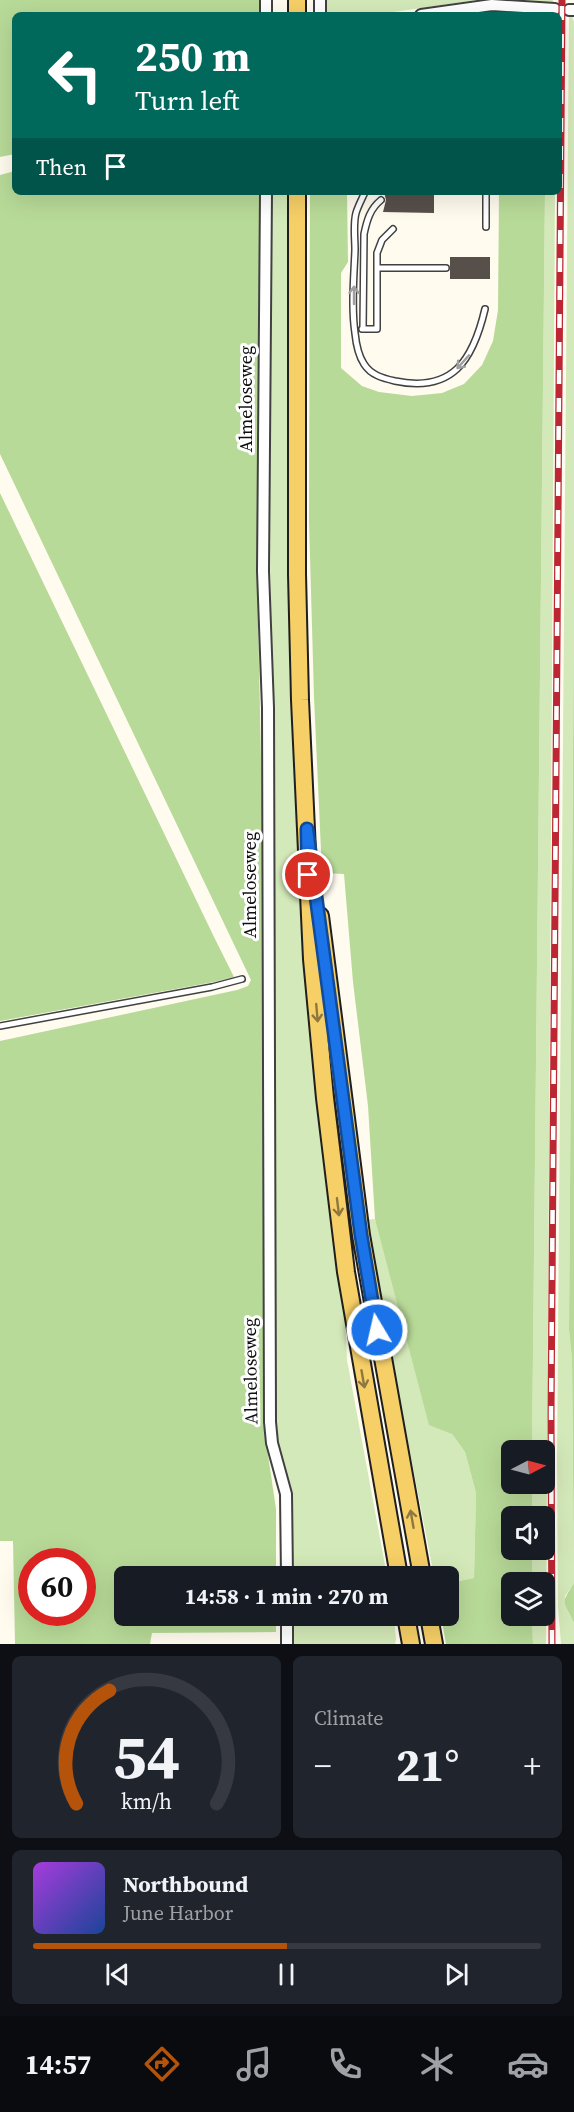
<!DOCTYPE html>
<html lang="en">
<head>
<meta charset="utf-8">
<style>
	:root { --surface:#171b24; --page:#20242c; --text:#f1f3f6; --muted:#9ea1a6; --line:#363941; --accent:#b45309 }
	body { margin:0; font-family:"Source Serif 4",serif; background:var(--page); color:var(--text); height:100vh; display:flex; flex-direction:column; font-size:22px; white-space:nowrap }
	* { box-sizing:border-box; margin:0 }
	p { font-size:20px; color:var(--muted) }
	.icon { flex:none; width:33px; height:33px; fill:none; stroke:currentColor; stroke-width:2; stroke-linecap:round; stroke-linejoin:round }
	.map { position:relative; height:1644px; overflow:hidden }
	.drawer { display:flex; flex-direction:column; gap:12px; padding:12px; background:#0d0f14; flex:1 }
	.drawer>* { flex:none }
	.top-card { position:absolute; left:12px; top:12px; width:550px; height:183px; border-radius:9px; box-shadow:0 6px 24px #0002; background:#00695c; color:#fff; overflow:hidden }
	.needle { width:39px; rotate:84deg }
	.buttons { position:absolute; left:501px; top:1440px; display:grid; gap:12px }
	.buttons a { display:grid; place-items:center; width:54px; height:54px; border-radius:9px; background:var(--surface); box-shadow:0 6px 24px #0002; font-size:30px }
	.speed { position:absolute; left:18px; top:1548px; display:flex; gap:12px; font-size:30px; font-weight:700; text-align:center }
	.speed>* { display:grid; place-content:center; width:78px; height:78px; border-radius:50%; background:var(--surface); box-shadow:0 6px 24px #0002; line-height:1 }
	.speed .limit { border:9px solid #d22; background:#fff; color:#111 }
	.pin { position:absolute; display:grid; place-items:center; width:51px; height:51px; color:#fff; margin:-26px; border:3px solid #fff; border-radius:50%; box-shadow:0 2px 6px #0007 }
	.me { position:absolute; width:66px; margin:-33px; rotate:351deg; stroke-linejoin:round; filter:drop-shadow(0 0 4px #0008) }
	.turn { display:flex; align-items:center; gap:21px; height:126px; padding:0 24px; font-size:27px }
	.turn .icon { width:78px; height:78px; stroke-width:2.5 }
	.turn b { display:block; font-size:42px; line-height:51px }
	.then { display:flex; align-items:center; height:57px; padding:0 24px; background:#0003; gap:12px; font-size:22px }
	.big { font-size:45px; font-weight:700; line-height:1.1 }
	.drawer .widget { flex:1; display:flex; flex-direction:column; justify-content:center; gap:9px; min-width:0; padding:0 21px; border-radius:9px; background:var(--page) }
	.drawer .dial { align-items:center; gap:0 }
	.dial svg { height:156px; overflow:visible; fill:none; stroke:var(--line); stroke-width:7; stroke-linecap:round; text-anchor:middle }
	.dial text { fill:var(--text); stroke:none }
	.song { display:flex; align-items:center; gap:18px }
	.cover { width:72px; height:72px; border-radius:9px; background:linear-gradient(135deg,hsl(280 70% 55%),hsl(220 70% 35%)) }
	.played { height:6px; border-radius:3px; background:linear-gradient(90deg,var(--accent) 50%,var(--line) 50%) }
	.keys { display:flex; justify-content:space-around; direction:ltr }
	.heat { display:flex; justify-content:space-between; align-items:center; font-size:33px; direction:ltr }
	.drawer .tiles { flex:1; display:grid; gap:12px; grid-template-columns:1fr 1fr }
	.widget:last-child { grid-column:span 2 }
	.trip { position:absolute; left:114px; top:1566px; width:345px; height:60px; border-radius:9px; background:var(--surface); box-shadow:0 6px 24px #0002; font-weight:700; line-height:60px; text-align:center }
	.menu { display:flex; height:96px; justify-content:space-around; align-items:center; background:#090b0e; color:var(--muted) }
	.menu .icon { width:42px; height:42px }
	.menu .active { color:var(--accent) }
	.menu b { font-size:27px; color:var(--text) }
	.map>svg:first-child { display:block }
	.green { fill:#d4e9b9 }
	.forest { fill:#b8da98; fill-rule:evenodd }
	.building { fill:#574f4a }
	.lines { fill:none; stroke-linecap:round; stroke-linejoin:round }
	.lane-casing { stroke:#414141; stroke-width:8 }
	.street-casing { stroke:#414141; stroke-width:14 }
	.primary-casing { stroke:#1f1f1f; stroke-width:20 }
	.lane { stroke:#fff; stroke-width:5 }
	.street { stroke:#fff; stroke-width:10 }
	.primary { stroke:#f7cf67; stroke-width:16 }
	.rail-casing { stroke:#bd2734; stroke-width:7 }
	.rail { stroke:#fff; stroke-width:4.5; stroke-dasharray:14; stroke-linecap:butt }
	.oneway { stroke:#9f9f9f }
	.oneway2 { stroke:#8e783f }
	.route-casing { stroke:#114b97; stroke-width:15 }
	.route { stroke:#1a73e8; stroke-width:10 }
	.labels { text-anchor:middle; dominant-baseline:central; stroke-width:6; stroke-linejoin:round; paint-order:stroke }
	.street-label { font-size:18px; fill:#0e0e0e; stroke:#fff }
</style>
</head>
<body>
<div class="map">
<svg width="574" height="1644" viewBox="0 0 574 1644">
	<rect width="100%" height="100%" fill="#fffbef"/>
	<path class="green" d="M327,0h226l-1,4 -75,-4 -105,15h-45z
		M572,15l2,7v590l-5,718 3,29 2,224 -9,13 9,27v21h-13l-3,-37 -1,-148 12,-1443z
		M272,192h18l-1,479 12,254 7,94 36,280 3,61 40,216h-95l-16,-143 -3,-127 -3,-813z
		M545,192h10l-9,1452h-13l-1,-28h12v-34h-12v-32h12v-34h-12v-32h12v-34h-12z
		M375,1219l77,215 13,18 11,41 -2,85 -25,5 -1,-7h-14l-69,-356z
		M291,1616h103l2,24 -1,4h-104z"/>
	<path class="forest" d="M0,0h262v15h-247v139l-15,3z
		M15,171v21h246l-4,376 8,382 -2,471 13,88v67h-152v40h152v16l-124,1 -2,11h-135l-2,-103h-13v-500l237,-51 11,-4 3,-6 -251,-526v-279zM32,1562h50v50h-50z
		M310,192h37l1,70 -7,11v95l21,18 17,6 33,4 30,-3 22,-9 18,-19 11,-24 5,-31 1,-118h46l-13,1258h-20v34h20v32h-20v34h20v32h-20v34h20l1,28h-87l-5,-28h7l1,-33 25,-5 2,-85 -11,-41 -13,-18 -23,-9 -54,-206 -7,-113 -15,-124 -9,-108 -22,-1 -8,-176 -5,-176z
		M0,493l215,446 19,38 -20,5 -214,39z
		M574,612v1011c-9,-22 -15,-17 0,-40l-2,-224 -3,-29z"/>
	<path class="building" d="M384,192h50v21l-51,-1 3,-12z
		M450,257h40v22h-40z"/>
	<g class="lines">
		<g class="lane-casing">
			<path id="lane" d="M365,192c-3,7 -7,14 -9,21 -3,11 -1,25 -1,37 -1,27 -4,56 0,83 1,10 3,22 9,31 7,11 18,14 31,17 58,12 78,-21 90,-72
				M486,227v-35
				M377,268h69
				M362,329h15v-76l5,-13 11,-11
				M363,329l1,-95c3,-14 6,-25 17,-34
				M0,1026l212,-39 30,-8"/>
		</g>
		<g class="street-casing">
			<path id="street" d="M320,0v15
				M569,10h5
				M266,15v-15
				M421,15l71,-10 63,4
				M266,192l-3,379 5,137 2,714 2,21 14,51 1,82
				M287,1616v28"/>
		</g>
		<g class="primary-casing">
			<path id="primary" d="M297,0v15
				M297,192v382l3,126 12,259 13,139 21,174 53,304
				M320,916l41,319 61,341
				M406,1616l5,28
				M429,1616l5,28"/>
		</g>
		<use href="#lane" class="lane"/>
		<use href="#street" class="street"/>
		<use href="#primary" class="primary"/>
		<g class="rail-casing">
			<path id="rail" d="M552,1644l-1,-229 11,-1415"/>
		</g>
		<use href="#rail" class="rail"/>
	</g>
	<defs><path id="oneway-shaft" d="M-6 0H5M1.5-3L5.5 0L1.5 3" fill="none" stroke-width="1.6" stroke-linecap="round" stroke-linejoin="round" transform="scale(1.5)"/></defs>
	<g class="oneway">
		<use href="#oneway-shaft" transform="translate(354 295) rotate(-90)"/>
		<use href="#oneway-shaft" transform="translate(463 362) rotate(132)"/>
	</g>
	<g class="oneway2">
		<use href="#oneway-shaft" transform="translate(317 1013) rotate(85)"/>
		<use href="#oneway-shaft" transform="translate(338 1207) rotate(83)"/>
		<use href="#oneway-shaft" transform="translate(363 1379) rotate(80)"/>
		<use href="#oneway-shaft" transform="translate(412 1519) rotate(-100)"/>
	</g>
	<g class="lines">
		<g class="route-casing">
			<path id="route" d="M308,875l-1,-46 54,406 16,95"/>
		</g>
		<use href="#route" class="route"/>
	</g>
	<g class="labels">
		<g class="street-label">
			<text transform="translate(245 399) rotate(-90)">Almeloseweg</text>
			<text transform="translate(249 885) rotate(-90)">Almeloseweg</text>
			<text transform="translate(250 1371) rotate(-91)">Almeloseweg</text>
		</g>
	</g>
</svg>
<div class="buttons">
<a><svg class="needle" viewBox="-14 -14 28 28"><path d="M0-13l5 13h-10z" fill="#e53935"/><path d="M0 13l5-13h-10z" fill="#9ea1a6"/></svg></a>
<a><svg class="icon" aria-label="sound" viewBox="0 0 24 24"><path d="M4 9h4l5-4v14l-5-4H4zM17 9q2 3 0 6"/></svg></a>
<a><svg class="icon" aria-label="layers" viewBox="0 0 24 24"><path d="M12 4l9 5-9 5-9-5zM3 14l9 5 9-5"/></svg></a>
</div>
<div class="speed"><div class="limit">60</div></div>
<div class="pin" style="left:308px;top:875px;background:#d93025"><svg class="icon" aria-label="arrive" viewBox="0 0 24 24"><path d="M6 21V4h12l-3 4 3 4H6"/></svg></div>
<svg class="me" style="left:377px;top:1330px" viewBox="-20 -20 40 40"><circle r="17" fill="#1a73e8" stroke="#fff" stroke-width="3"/><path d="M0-11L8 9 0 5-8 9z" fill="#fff"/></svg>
<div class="trip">14:58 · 1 min · 270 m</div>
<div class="top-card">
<div class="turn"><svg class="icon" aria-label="left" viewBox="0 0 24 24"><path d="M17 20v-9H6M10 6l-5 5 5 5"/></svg><div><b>250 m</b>Turn left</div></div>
<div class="then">Then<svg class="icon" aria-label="arrive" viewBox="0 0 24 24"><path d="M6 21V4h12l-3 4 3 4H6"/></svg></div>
</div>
</div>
<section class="drawer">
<div class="tiles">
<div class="widget dial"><svg viewBox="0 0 100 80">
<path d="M14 69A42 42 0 1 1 86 69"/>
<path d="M14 69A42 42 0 0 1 31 11" stroke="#b45309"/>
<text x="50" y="56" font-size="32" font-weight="700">54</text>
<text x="50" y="72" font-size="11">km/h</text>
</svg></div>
<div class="widget"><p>Climate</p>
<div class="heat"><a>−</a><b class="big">21°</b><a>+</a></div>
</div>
<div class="widget">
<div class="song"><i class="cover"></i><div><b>Northbound</b><p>June Harbor</p></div></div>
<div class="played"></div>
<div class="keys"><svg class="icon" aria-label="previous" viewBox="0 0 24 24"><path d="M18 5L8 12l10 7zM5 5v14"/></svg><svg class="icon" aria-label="pause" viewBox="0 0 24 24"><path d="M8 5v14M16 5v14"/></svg><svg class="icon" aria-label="next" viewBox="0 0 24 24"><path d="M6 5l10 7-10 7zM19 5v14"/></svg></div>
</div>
</div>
</section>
<nav class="menu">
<b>14:57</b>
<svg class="icon active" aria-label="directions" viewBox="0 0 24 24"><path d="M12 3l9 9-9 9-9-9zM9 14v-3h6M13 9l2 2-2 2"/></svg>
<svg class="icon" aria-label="music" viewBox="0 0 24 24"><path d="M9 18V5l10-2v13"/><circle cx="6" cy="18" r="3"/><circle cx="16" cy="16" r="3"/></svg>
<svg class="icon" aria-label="phone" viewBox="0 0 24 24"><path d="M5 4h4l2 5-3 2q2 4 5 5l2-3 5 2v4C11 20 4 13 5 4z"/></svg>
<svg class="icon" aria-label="climate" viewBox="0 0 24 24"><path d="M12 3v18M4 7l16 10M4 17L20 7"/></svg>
<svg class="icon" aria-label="car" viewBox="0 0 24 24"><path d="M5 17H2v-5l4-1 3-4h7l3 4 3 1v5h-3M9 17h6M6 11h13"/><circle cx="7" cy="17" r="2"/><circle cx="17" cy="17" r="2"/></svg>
</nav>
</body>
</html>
